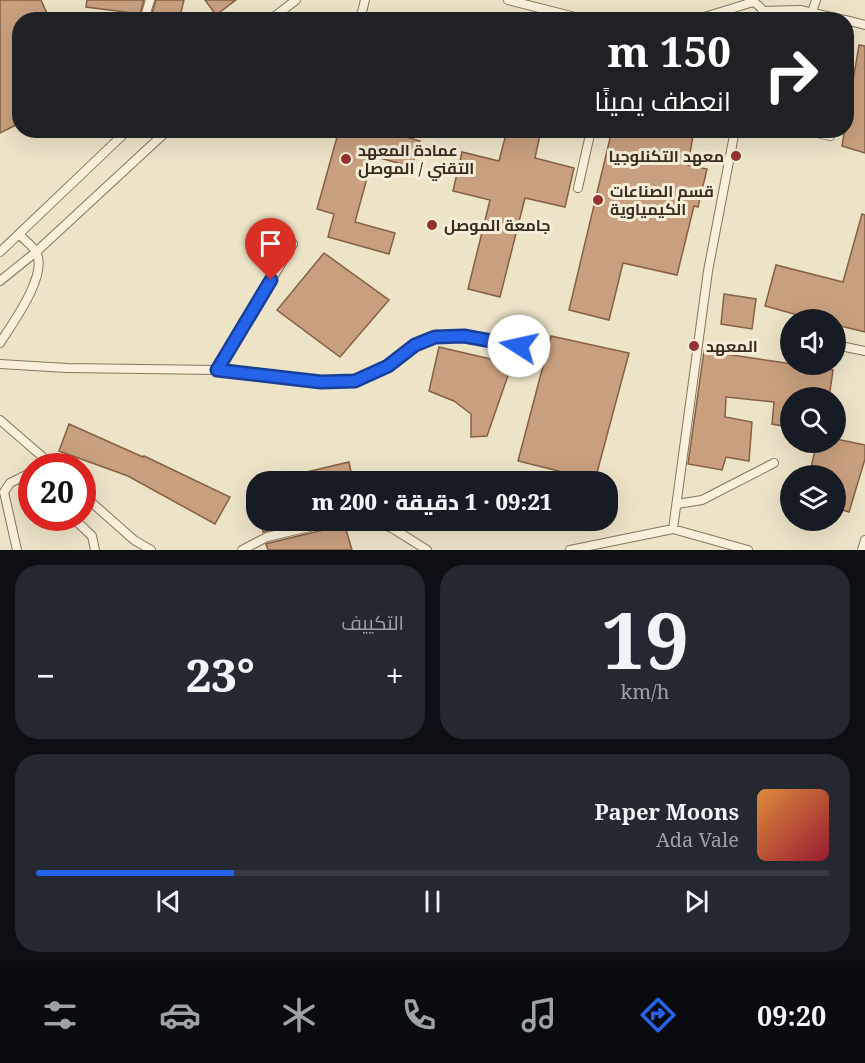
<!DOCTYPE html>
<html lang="ar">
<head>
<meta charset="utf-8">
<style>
	:root { --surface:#171b24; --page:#242831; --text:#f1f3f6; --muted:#9ea1a6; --line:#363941; --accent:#2563eb }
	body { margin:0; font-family:"Noto Serif",Cairo,serif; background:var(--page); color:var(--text); direction:rtl; height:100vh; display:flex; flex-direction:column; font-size:22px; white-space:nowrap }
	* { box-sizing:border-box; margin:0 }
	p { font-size:20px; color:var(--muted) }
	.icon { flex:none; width:33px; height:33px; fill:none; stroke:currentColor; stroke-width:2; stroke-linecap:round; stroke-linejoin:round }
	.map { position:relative; height:550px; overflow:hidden; direction:ltr }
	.side { display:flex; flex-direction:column; gap:15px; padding:15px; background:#0d0f14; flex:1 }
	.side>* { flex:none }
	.top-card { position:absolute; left:12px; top:12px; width:842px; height:126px; border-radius:24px; box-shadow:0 6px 24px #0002; direction:rtl; background:#202124; color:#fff; overflow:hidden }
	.controls { position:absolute; left:780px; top:309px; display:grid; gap:12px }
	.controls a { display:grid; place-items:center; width:66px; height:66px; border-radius:50%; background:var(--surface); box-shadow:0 6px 24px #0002; font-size:30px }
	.speed { position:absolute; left:18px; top:453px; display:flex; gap:12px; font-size:30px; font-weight:700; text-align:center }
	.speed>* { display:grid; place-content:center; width:78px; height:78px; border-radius:50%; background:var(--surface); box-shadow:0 6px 24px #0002; line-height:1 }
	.speed .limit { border:9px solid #d22; background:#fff; color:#111 }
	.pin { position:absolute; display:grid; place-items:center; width:51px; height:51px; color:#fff; margin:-62px -26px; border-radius:50% 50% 50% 0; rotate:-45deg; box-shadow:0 0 6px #0007 }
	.pin .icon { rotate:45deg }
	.me { position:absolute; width:66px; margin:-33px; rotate:280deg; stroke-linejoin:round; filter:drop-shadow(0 0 4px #0008) }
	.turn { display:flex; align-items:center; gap:21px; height:126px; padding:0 24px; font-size:27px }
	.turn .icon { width:78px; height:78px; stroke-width:2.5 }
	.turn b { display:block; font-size:42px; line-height:51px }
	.big { font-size:45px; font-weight:800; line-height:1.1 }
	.side .tile { flex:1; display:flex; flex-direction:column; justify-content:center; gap:9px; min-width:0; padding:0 21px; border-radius:24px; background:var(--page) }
	.side .dial { align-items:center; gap:0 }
	.dial b { font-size:78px; line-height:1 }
	.song { display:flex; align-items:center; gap:18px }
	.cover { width:72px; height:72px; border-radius:9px; background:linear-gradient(135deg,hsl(30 70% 55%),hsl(350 70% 35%)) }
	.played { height:6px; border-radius:3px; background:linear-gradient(90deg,var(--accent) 25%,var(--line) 25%) }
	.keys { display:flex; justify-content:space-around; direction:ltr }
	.heat { display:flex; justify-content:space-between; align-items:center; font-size:33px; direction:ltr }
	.side .tiles { flex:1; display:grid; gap:15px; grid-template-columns:1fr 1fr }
	.tile:last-child { grid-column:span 2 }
	.trip { position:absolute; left:246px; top:471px; width:372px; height:60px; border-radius:24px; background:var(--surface); box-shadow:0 6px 24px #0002; font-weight:800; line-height:60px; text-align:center; direction:rtl }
	.tabs { display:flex; height:96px; justify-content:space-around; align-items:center; background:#090b0e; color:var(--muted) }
	.tabs .icon { width:42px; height:42px }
	.tabs .current { color:var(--accent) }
	.tabs b { font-size:27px; color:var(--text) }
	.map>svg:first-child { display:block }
	.building { fill:#c9a07f; stroke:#866044; stroke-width:1.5 }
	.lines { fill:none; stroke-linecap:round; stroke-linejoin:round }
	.service-casing { stroke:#88755d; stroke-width:10 }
	.service { stroke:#f8f0da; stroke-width:8 }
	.route-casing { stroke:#184099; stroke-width:15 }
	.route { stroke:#2563eb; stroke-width:10 }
	.poi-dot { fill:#95322f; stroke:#f5edd7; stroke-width:2 }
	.labels { text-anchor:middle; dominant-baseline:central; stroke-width:6; stroke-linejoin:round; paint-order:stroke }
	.poi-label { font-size:16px; font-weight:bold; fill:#392d20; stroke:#f5edd7; text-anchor:start }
</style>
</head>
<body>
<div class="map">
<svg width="865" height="550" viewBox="0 0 865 550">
	<rect width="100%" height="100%" fill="#ede3c7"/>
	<path class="building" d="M0,0h41l9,20h-30v103l-20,10z
		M87,0h57l-4,14 -54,-7z
		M156,0h28l-5,20h-29z
		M205,0h31l-20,15z
		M859,45l6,1v107l-23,-7z
		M339,130h44l37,11 -8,26 -39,-11 -18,66 40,11 -6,21 -61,-17 6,-23 -17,-5z
		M507,130h34l-6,28 39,10 -9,39 -40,-9 -25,99 -32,-8 22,-89 -37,-9 9,-39 37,9z
		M612,130h82l-6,35 19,4 -9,38 -4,-1 -17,69 -54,-12 -14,57 -40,-10z
		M862,214l3,1v117l-29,-7v-5h-20l-51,-14 11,-41 67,17z
		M324,253l65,47 -49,57 -63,-47z
		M724,294l32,5 -4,30 -31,-5z
		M551,336l78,17 -34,127 -77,-19z
		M439,347l73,17 -25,72 -16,1v-23l-17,-13 -25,-10z
		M704,351l129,19 -4,28h-39v29l-18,-3 2,-22 -48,-5 -1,20 27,5 -3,39 -23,-4 -4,13 -34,-6z
		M69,424l74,33 1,-1 86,41 -15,27 -87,-48 -69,-25z
		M836,439l29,6v14l-16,53 -13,-4v-32h-27l8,-34h19z
		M349,462l4,20h-67l-1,-5z
		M261,520h50l-48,12z
		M344,523l8,27h-84l-2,-6 3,-1 71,-17z"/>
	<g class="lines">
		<g class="service-casing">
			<path id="service" d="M508,0l79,20
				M763,11l37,-1 44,10
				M812,12l4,-12
				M144,20l6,-20
				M270,20l26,-20
				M360,20l5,-20
				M695,20l58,-18c8,4 12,9 9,18
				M846,20l19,5
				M804,130l26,6
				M332,132l1,-2
				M578,188l13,-58
				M0,252l128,-122
				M0,281l36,-29 132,-122
				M0,343c12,-19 49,-69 36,-91 -4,-7 -12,-12 -17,-18
				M836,345l29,6
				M0,364l67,4 150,2 104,12 34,-1 33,-15 27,-22 20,-7 29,-1 73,14
				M217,370l76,-126
				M0,420l53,46
				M82,494l52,46 17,10
				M677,504l25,-4 72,-37
				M73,518l19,18 3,14
				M370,520l22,8 35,22
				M673,529l35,-258 27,-141
				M17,550l-13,-58 6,-9 22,-11
				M242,550l25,-13 72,-17
				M570,550l103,-21 75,21
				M862,550l3,-10"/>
		</g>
		<use href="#service" class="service"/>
	</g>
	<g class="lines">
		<g class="route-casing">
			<path id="route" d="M271,280l-54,90 104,12 34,-1 33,-15 27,-21 20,-8 29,-1 55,10"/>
		</g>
		<use href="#route" class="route"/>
	</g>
	<g class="poi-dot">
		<circle cx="736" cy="156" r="6"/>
		<circle cx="346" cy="159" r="6"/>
		<circle cx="598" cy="200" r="6"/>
		<circle cx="432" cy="225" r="6"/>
		<circle cx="694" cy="346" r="6"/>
	</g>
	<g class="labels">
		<g class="poi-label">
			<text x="358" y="150">عمادة المعهد<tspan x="358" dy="18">التقني / الموصل</tspan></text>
			<text x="724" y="156" text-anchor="end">معهد التكنلوجيا</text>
			<text x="610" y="191">قسم الصناعات<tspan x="610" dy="18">الكيمياوية</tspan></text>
			<text x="444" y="225">جامعة الموصل</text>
			<text x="706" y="346">المعهد</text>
		</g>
	</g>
</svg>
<div class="controls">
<a><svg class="icon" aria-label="sound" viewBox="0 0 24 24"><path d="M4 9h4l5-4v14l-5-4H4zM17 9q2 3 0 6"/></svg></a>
<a><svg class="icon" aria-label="search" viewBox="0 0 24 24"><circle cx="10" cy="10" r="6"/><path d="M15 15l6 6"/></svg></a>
<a><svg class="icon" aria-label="layers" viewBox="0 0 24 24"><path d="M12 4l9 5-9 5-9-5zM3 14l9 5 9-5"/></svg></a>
</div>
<div class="speed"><div class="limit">20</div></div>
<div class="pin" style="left:271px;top:280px;background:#d93025"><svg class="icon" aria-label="arrive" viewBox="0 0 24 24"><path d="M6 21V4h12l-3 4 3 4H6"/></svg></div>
<svg class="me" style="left:519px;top:346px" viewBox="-20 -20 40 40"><circle r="19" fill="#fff"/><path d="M0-13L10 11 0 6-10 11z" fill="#2563eb"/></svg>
<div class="trip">09:21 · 1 دقيقة · 200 m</div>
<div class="top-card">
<div class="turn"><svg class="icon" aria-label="right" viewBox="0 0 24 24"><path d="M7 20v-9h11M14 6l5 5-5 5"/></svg><div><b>150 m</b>انعطف يمينًا</div></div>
</div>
</div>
<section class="side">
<div class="tiles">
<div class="tile dial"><b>19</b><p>km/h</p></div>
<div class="tile"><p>التكييف</p>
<div class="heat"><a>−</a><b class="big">23°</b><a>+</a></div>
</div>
<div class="tile">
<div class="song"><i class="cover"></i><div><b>Paper Moons</b><p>Ada Vale</p></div></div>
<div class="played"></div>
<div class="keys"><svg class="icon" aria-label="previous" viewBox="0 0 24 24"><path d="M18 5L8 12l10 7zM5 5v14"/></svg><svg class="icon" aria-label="pause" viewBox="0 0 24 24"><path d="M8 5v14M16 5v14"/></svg><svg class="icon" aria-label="next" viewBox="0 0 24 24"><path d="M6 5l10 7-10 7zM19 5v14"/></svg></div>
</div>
</div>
</section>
<nav class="tabs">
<b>09:20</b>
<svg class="icon current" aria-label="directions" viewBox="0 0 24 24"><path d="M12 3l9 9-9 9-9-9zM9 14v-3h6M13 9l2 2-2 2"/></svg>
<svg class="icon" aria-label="music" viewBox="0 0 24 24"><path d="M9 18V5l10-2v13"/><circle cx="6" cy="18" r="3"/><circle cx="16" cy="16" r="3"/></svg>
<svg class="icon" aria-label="phone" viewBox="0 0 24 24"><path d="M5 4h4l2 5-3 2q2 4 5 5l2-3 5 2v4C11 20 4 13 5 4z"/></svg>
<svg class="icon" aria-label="climate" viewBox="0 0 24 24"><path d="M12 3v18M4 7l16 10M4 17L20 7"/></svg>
<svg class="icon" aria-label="car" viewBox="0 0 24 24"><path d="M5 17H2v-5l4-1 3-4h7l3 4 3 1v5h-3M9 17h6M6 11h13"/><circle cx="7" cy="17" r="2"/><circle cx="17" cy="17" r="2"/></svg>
<svg class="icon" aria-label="filters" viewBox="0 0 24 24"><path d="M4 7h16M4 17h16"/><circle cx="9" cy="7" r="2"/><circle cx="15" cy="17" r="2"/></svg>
</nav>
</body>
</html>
